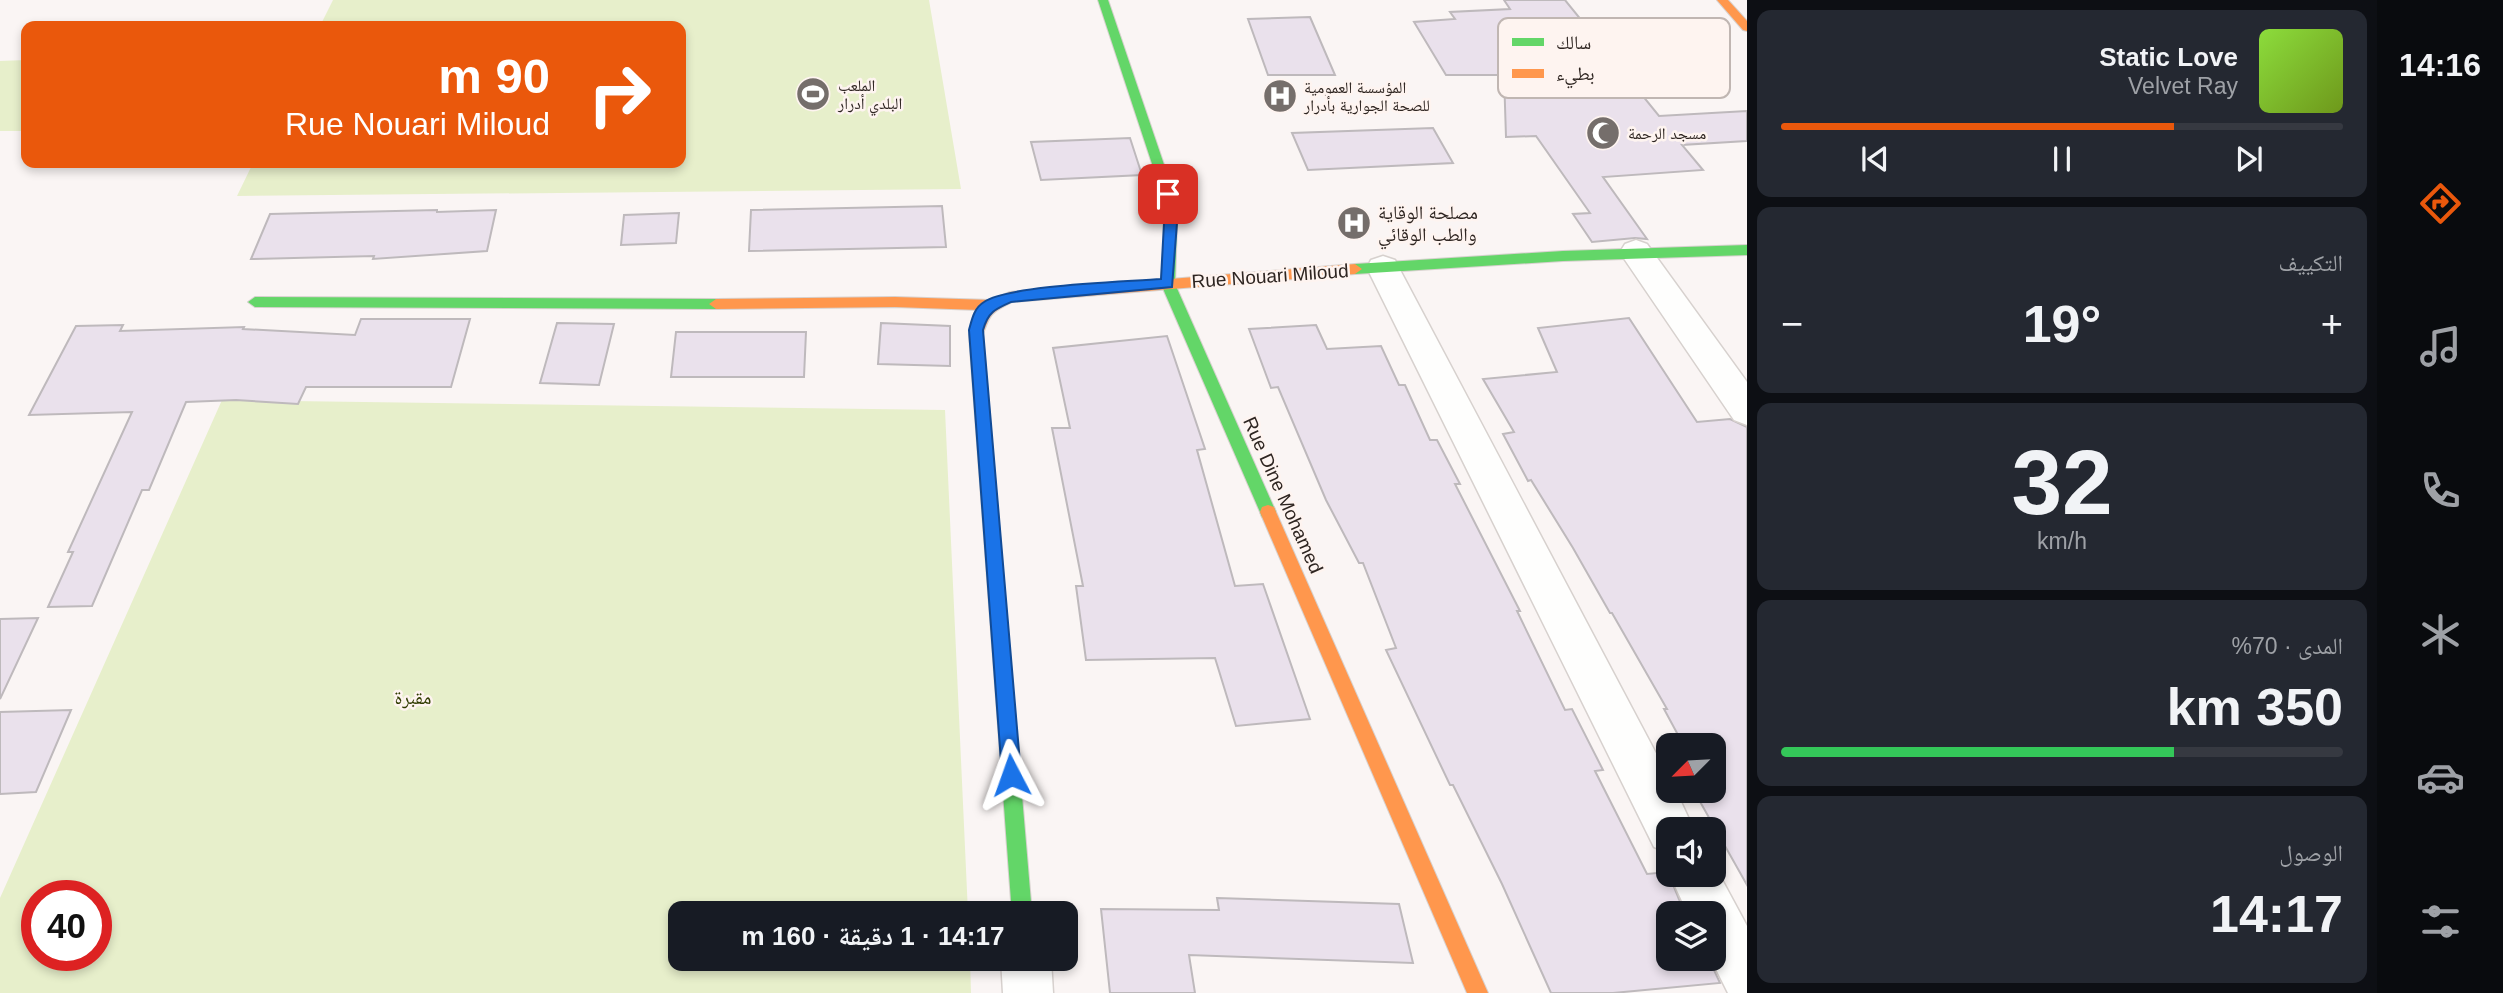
<!DOCTYPE html>
<html lang="ar">
<head>
<meta charset="utf-8">
<style>
	:root { --surface:#171b24; --page:#242831; --text:#f1f3f6; --muted:#9ea1a6; --line:#363941; --accent:#ea580c }
	body { margin:0; font-family:Helvetica,"Noto Naskh Arabic",sans-serif; background:var(--page); color:var(--text); direction:rtl; height:100vh; display:flex; flex-direction:column; font-size:26px; white-space:nowrap }
	* { box-sizing:border-box; margin:0 }
	p { font-size:23px; color:var(--muted) }
	.icon { flex:none; width:38px; height:38px; fill:none; stroke:currentColor; stroke-width:2; stroke-linecap:round; stroke-linejoin:round }
	.map { position:relative; flex:1; overflow:hidden; direction:ltr }
	.details { display:flex; flex-direction:column; gap:10px; padding:10px; background:#0d0f14; width:630px }
	.details>* { flex:none }
	.guide { position:absolute; left:21px; top:21px; width:665px; height:147px; border-radius:14px; box-shadow:0 4px 10px #0003; direction:rtl; background:#ea580c; color:#fff; overflow:hidden }
	.needle { width:46px; rotate:246deg }
	.buttons { position:absolute; left:1656px; top:733px; display:grid; gap:14px }
	.buttons a { display:grid; place-items:center; width:70px; height:70px; border-radius:14px; background:var(--surface); box-shadow:0 4px 10px #0003; font-size:35px }
	.speed { position:absolute; left:21px; top:880px; display:flex; gap:14px; font-size:35px; font-weight:700; text-align:center }
	.speed>* { display:grid; place-content:center; width:91px; height:91px; border-radius:50%; background:var(--surface); box-shadow:0 4px 10px #0003; line-height:1 }
	.speed .limit { border:10px solid #d22; background:#fff; color:#111 }
	.pin { position:absolute; display:grid; place-items:center; width:60px; height:60px; color:#fff; margin:-30px; border-radius:14px; box-shadow:0 4px 10px #0006 }
	.me { position:absolute; width:77px; margin:-38px; rotate:356deg; stroke-linejoin:round; filter:drop-shadow(0 0 5px #0008) }
	.turn { display:flex; align-items:center; gap:24px; height:147px; padding:0 21px; font-size:32px }
	.turn .icon { width:91px; height:91px; stroke-width:2.5 }
	.turn b { display:block; font-size:49px; line-height:60px }
	.big { font-size:52px; font-weight:700; line-height:1.1 }
	.details .card { flex:1; display:flex; flex-direction:column; justify-content:center; gap:10px; min-width:0; padding:0 24px; border-radius:14px; background:var(--page) }
	.details .dial { align-items:center; gap:0 }
	.dial b { font-size:91px; line-height:1 }
	.song { display:flex; align-items:center; gap:21px }
	.cover { width:84px; height:84px; border-radius:10px; background:linear-gradient(135deg,hsl(90 70% 55%),hsl(80 70% 35%)) }
	.played { height:7px; border-radius:4px; background:linear-gradient(90deg,var(--accent) 70%,var(--line) 70%) }
	.keys { display:flex; justify-content:space-around; direction:ltr }
	.heat { display:flex; justify-content:space-between; align-items:center; font-size:38px; direction:ltr }
	.charge { height:10px; border-radius:5px; background:linear-gradient(90deg,#34c759 70%,var(--line) 0) }
	.trip { position:absolute; left:668px; top:901px; width:410px; height:70px; border-radius:14px; background:var(--surface); box-shadow:0 4px 10px #0003; font-weight:700; line-height:70px; text-align:center; direction:rtl }
	main { display:flex; flex:1; min-height:0 }
	.tab-bar { display:flex; flex-direction:column; width:126px; justify-content:space-around; align-items:center; background:#090b0e; color:var(--muted) }
	.tab-bar .icon { width:49px; height:49px }
	.tab-bar .selected { color:var(--accent) }
	.tab-bar b { font-size:32px; color:var(--text) }
	.map>svg:first-child { display:block }
	.green { fill:#e7efcb; fill-rule:evenodd }
	.building { fill:#eae1ec; stroke:#beb9bc; stroke-width:2 }
	.lines { fill:none; stroke-linecap:round; stroke-linejoin:round }
	.street-casing { stroke:#d7d1ce; stroke-width:3 }
	.fast-casing { stroke:#d7d1ce; stroke-width:2 }
	.slow-casing { stroke:#d7d1ce; stroke-width:2 }
	.street { fill:#fefefd; fill-rule:evenodd }
	.fast { fill:#63d668; fill-rule:evenodd }
	.slow { fill:#ff974d; fill-rule:evenodd }
	.route { fill:#1a73e8; stroke:#114b97; stroke-width:2 }
	.labels { text-anchor:middle; dominant-baseline:central; stroke-width:5; stroke-linejoin:round; paint-order:stroke }
	.far-poi-label { font-size:16px; fill:#2e2521; stroke:#fef4f0; text-anchor:start }
	.poi-label { font-size:19px; fill:#2e2521; stroke:#fef4f0; text-anchor:start }
	.street-label { font-size:19px; fill:#2e2521; stroke:#fef4f0 }
	.park-label { font-size:19px; fill:#303c00; stroke:#fef4f0 }
	.key { fill:#fef4f0; stroke:#c0b6b2; stroke-width:2 }
	.key-label { font-size:19px; fill:#2e2521 }
</style>
</head>
<body>
<main>
<nav class="tab-bar">
<b>14:16</b>
<svg class="icon selected" aria-label="directions" viewBox="0 0 24 24"><path d="M12 3l9 9-9 9-9-9zM9 14v-3h6M13 9l2 2-2 2"/></svg>
<svg class="icon" aria-label="music" viewBox="0 0 24 24"><path d="M9 18V5l10-2v13"/><circle cx="6" cy="18" r="3"/><circle cx="16" cy="16" r="3"/></svg>
<svg class="icon" aria-label="phone" viewBox="0 0 24 24"><path d="M5 4h4l2 5-3 2q2 4 5 5l2-3 5 2v4C11 20 4 13 5 4z"/></svg>
<svg class="icon" aria-label="climate" viewBox="0 0 24 24"><path d="M12 3v18M4 7l16 10M4 17L20 7"/></svg>
<svg class="icon" aria-label="car" viewBox="0 0 24 24"><path d="M5 17H2v-5l4-1 3-4h7l3 4 3 1v5h-3M9 17h6M6 11h13"/><circle cx="7" cy="17" r="2"/><circle cx="17" cy="17" r="2"/></svg>
<svg class="icon" aria-label="filters" viewBox="0 0 24 24"><path d="M4 7h16M4 17h16"/><circle cx="9" cy="7" r="2"/><circle cx="15" cy="17" r="2"/></svg>
</nav>
<section class="details">
<div class="card">
<div class="song"><i class="cover"></i><div><b>Static Love</b><p>Velvet Ray</p></div></div>
<div class="played"></div>
<div class="keys"><svg class="icon" aria-label="previous" viewBox="0 0 24 24"><path d="M18 5L8 12l10 7zM5 5v14"/></svg><svg class="icon" aria-label="pause" viewBox="0 0 24 24"><path d="M8 5v14M16 5v14"/></svg><svg class="icon" aria-label="next" viewBox="0 0 24 24"><path d="M6 5l10 7-10 7zM19 5v14"/></svg></div>
</div>
<div class="card"><p>التكييف</p>
<div class="heat"><a>−</a><b class="big">19°</b><a>+</a></div>
</div>
<div class="card dial"><b>32</b><p>km/h</p></div>
<div class="card"><p>المدى · 70%</p><b class="big">350 km</b><div class="charge"></div></div>
<div class="card"><p>الوصول</p><b class="big">14:17</b></div>
</section>
<div class="map">
<svg width="1747" height="993" viewBox="0 0 1747 993">
	<rect width="100%" height="100%" fill="#faf5f4"/>
	<path class="green" d="M333,0h596l32,189 -724,7 16,-33h428v-137h-361z
		M26,60v71h-26v-70z
		M222,400l723,10 23,503 -287,1v45h289l1,34h-971v-95zM37,896h59v60h-59z"/>
	<path class="building" d="M1504,0h61l94,116 88,-5v30l-65,4 21,25 -100,7 44,62 -12,-1 -43,4 -19,-28 17,-1 -54,-77 -30,1 -2,-62h-58l-32,-53 41,-3 -5,-7 60,-3z
		M1310,17l25,58h-67l-20,-56z
		M1433,128l20,35 -145,7 -16,-37z
		M1130,138l12,37 -101,5 -10,-38z
		M942,206l4,41 -197,4 2,-41z
		M437,210v2l59,-2 -9,41 -114,8 1,-3 -123,3 19,-45z
		M679,213l-3,30 -55,2 3,-30z
		M1629,318l68,104 33,-3 17,8v458l-53,-94h19v-45h-29l-20,-37h3l-55,-96h-2l-37,-65 -42,-68 -3,1 -25,-47 11,-2 -31,-53 74,-7 -19,-44z
		M361,319h109l-19,68h-145l-8,17 -62,-4 -50,2 -37,88h-7l-50,116 -44,1 25,-55h-5l64,-140 -103,3 47,-89 47,-1 -3,6 124,-4 -1,2 112,6z
		M557,323l57,1 -15,61 -59,-2z
		M881,323l69,3v40l-72,-2z
		M1316,325l11,24 54,-3 18,39h6l25,55h7l23,44h-5l65,127h-3l48,99 7,-1 31,61 -8,1 52,103 21,-2 17,42h-17v45h41l11,24 -107,10h-62l-49,-109 -49,-99h-3l-64,-135 10,-2 -33,-85h-4l-33,-63 -48,-113 -7,1 -22,-59z
		M676,332h130l-2,45h-133z
		M1167,336l38,113 -8,1 38,136 28,-2 47,135 -74,7 -21,-68 -129,2 -10,-74h7l-31,-158h18l-17,-80z
		M38,618l-38,81v-80z
		M71,710l-35,82 -36,2v-82z
		M1217,898l182,6 14,59 -224,-8 6,38h-85l-9,-84 118,1z"/>
	<g class="lines">
		<g class="street-casing">
			<path id="street" d="M1636,240l11,4 100,138v43l-13,-5 -109,-160 -5,-8 5,-8z
				M1383,256l12,4 4,8 269,508v15h8l18,39h-26v22l-14,-5 -287,-579 4,-8z
				M1713,863l34,63v67h-19l-17,-34h2v-45h-25l-18,-39h43z
				M1001,959h50l2,34h-50z"/>
		</g>
		<g class="fast-casing">
			<path id="fast" d="M1098,0h10l66,194 3,29 -2,61 101,228 -2,5 -6,2 -6,-2 -2,-5 -99,-228 4,-61 -3,-29z
				M1747,245v10l-184,6 -208,13 -7,-5 7,-5 208,-13z
				M255,297l461,2 7,5 -7,5 -461,-2 -7,-5z
				M976,330l7,5 49,579h-20l-43,-579z"/>
		</g>
		<g class="slow-casing">
			<path id="slow" d="M1717,0h11l19,21v10l-4,-1z
				M1355,264l7,5 -7,5 -343,28c-25,12 -22,14 -31,37l-5,1 -7,-5 3,-14 7,-11 -84,-3 -179,2 -7,-5 7,-5 179,-2 96,3 19,-8z
				M1268,505l6,2 2,5 212,481h-21l-207,-481 2,-5z"/>
		</g>
		<use href="#street" class="street"/>
		<use href="#fast" class="fast"/>
		<use href="#slow" class="slow"/>
	</g>
	<path class="route" d="M1168,190l6,4 3,29 -5,64 -161,15c-16,7 -23,10 -28,28l38,445 -3,6 -7,3 -6,-3 -3,-6 -33,-445c3,-11 5,-22 15,-28 25,-17 141,-20 177,-23l3,-56 -3,-29z"/>
	<defs>
		<g id="stadium-disc" transform="scale(1.75)"><circle r="9.5" fill="#756e6b" stroke="#fef4f0"/><path d="M0-5a6.5 5 0 1 0 0 10a6.5 5 0 1 0 0-10ZM-3.5-1.8h7v3.6h-7Z" fill="#fff"/></g>
		<g id="hospital-disc" transform="scale(1.75)"><circle r="9.5" fill="#756e6b" stroke="#fef4f0"/><path d="M-5-5h3v3.5h4V-5h3V5h-3V1.5h-4V5h-3Z" fill="#fff"/></g>
		<g id="mosque-disc" transform="scale(1.75)"><circle r="9.5" fill="#756e6b" stroke="#fef4f0"/><path d="M3.5-4.9A6 6 0 1 0 3.5 4.9A5 5 0 1 1 3.5-4.9Z" fill="#fff"/></g>
	</defs>
	<g fill-rule="evenodd">
		<use href="#stadium-disc" x="813" y="94"/>
		<use href="#hospital-disc" x="1280" y="96"/>
		<use href="#mosque-disc" x="1603" y="133"/>
		<use href="#hospital-disc" x="1354" y="223"/>
	</g>
	<g class="labels">
		<g class="far-poi-label">
			<text x="838" y="85">الملعب<tspan x="838" dy="18">البلدي أدرار</tspan></text>
			<text x="1304" y="87">المؤسسة العمومية<tspan x="1304" dy="18">للصحة الجوارية بأدرار</tspan></text>
			<text x="1628" y="133">مسجد الرحمة</text>
		</g>
		<g class="poi-label">
			<text x="1378" y="212">مصلحة الوقاية<tspan x="1378" dy="22">والطب الوقائي</tspan></text>
		</g>
		<g class="street-label">
			<text transform="translate(1270 276) rotate(-4)">Rue Nouari Miloud</text>
			<text transform="translate(1283 495) rotate(66)">Rue Dine Mohamed</text>
		</g>
		<g class="park-label">
			<text x="413" y="697">مقبرة</text>
		</g>
	</g>
	<rect x="1498" y="18" width="232" height="80" rx="10" class="key"/>
	<rect x="1512" y="38" width="32" height="8" fill="#63d668"/>
	<rect x="1512" y="69" width="32" height="9" fill="#ff974d"/>
	<g class="key-label">
		<text x="1556" y="49">سالك</text>
		<text x="1556" y="80">بطيء</text>
	</g>
</svg>
<div class="buttons">
<a><svg class="needle" viewBox="-14 -14 28 28"><path d="M0-13l5 13h-10z" fill="#e53935"/><path d="M0 13l5-13h-10z" fill="#9ea1a6"/></svg></a>
<a><svg class="icon" aria-label="sound" viewBox="0 0 24 24"><path d="M4 9h4l5-4v14l-5-4H4zM17 9q2 3 0 6"/></svg></a>
<a><svg class="icon" aria-label="layers" viewBox="0 0 24 24"><path d="M12 4l9 5-9 5-9-5zM3 14l9 5 9-5"/></svg></a>
</div>
<div class="speed"><div class="limit">40</div></div>
<div class="pin" style="left:1168px;top:194px;background:#d93025"><svg class="icon" aria-label="arrive" viewBox="0 0 24 24"><path d="M6 21V4h12l-3 4 3 4H6"/></svg></div>
<svg class="me" style="left:1011px;top:775px" viewBox="-20 -20 40 40"><path d="M0-17L14 15 0 8-14 15z" fill="#1a73e8" stroke="#fff" stroke-width="4"/></svg>
<div class="trip">14:17 · 1 دقيقة · 160 m</div>
<div class="guide">
<div class="turn"><svg class="icon" aria-label="right" viewBox="0 0 24 24"><path d="M7 20v-9h11M14 6l5 5-5 5"/></svg><div><b>90 m</b>Rue Nouari Miloud</div></div>
</div>
</div>
</main>
</body>
</html>
